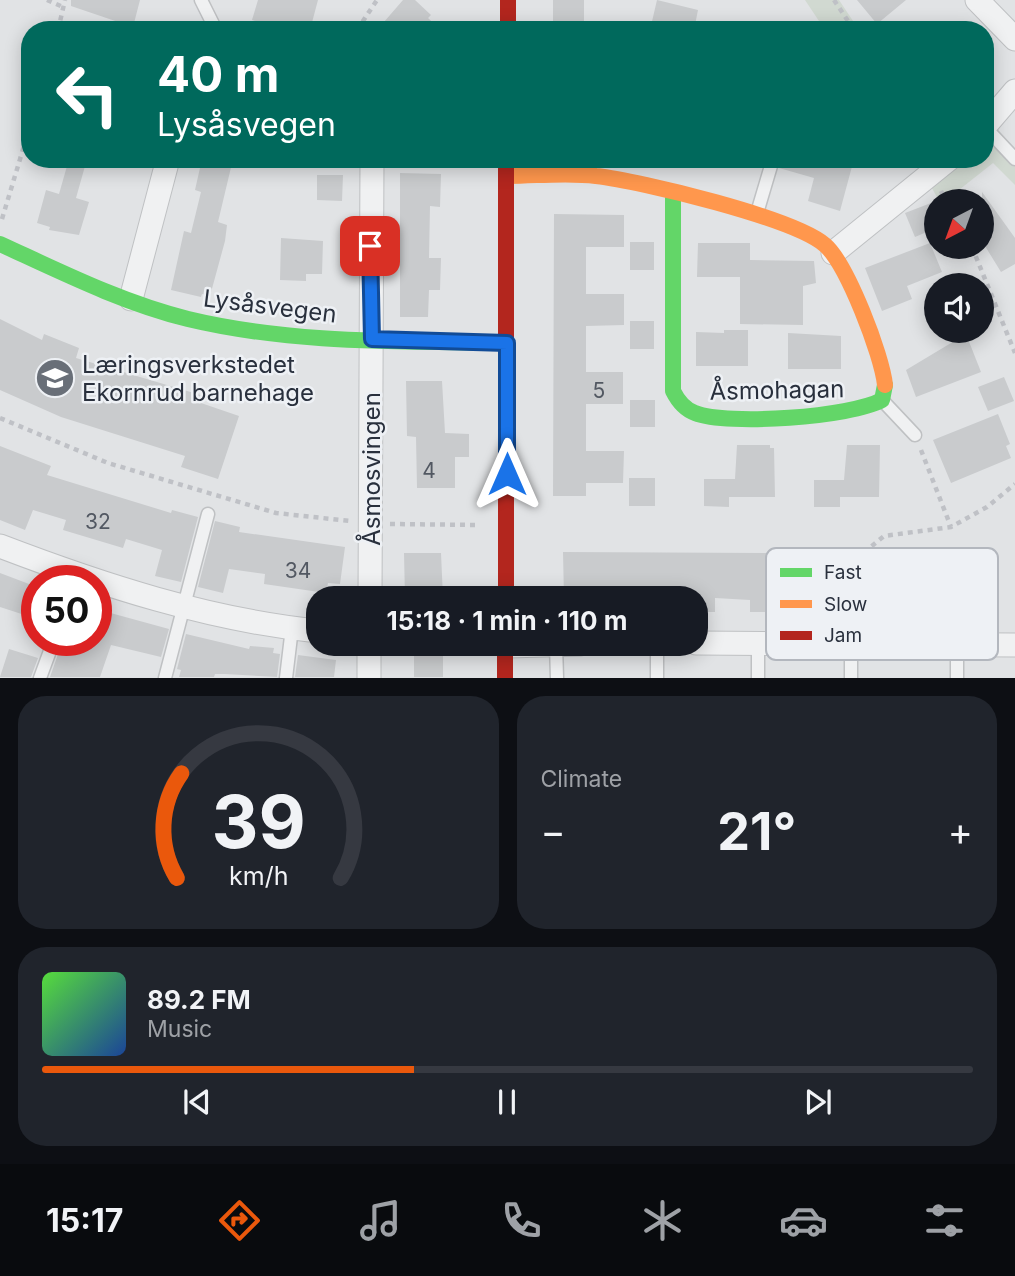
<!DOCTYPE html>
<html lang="en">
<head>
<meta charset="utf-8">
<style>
	:root { --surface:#171b24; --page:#20242c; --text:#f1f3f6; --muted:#9ea1a6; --line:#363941; --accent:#ea580c }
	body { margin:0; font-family:Inter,sans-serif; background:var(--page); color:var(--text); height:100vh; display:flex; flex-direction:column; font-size:26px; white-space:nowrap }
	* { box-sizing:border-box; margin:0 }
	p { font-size:23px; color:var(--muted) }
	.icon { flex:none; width:38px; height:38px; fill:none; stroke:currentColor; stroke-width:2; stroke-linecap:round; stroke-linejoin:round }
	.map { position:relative; height:678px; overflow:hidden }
	.details { display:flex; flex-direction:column; gap:18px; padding:18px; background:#0d0f14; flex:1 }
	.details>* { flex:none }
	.guide { position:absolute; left:21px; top:21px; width:973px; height:147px; border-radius:28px; box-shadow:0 4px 18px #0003; background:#00695c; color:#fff; overflow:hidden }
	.needle { width:46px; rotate:221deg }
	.fabs { position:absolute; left:924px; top:189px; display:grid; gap:14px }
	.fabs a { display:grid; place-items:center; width:70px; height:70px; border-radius:50%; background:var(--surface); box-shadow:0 4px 18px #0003; font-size:35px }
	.speed { position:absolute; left:21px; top:565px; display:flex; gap:14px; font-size:35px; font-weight:700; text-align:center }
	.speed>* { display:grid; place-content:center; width:91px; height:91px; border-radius:50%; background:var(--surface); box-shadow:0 4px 18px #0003; line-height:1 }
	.speed .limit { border:10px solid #d22; background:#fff; color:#111 }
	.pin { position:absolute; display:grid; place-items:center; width:60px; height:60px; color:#fff; margin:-30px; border-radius:14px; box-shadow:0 4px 10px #0006 }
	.me { position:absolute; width:77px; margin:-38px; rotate:0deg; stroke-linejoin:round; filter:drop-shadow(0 0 5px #0008) }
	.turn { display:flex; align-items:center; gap:24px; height:147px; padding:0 21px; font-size:32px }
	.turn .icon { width:91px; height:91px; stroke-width:2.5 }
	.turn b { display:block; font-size:49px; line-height:60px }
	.big { font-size:52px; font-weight:700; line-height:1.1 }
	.details .card { flex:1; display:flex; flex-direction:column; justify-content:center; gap:10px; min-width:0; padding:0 24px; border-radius:28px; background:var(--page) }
	.details .dial { align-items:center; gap:0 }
	.dial svg { height:182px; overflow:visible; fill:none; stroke:var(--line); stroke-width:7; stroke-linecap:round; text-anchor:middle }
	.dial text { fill:var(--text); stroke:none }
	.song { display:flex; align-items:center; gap:21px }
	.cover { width:84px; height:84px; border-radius:10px; background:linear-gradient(135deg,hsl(110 70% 55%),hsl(220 70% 35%)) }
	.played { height:7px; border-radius:4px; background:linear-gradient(90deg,var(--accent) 40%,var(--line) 40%) }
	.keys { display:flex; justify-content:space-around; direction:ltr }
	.heat { display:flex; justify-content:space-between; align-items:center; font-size:38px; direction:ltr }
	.details .tiles { flex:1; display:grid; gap:18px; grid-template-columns:1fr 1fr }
	.card:last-child { grid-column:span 2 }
	.trip { position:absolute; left:306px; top:586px; width:402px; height:70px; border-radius:28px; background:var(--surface); box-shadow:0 4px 18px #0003; font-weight:700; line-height:70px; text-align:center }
	.dock { display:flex; height:112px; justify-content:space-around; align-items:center; background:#090b0e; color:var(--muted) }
	.dock .icon { width:49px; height:49px }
	.dock .selected { color:var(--accent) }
	.dock b { font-size:32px; color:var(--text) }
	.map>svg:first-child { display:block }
	.green { fill:#d1d9d1 }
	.building { fill:#c9cbcd }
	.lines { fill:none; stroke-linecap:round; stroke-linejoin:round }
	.lane-casing { stroke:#bfc1c3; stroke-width:15 }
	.street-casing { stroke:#bfc1c3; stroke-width:25 }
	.path { stroke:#bfc1c6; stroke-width:4.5; stroke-dasharray:5 5; stroke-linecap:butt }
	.lane { stroke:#f0f1f2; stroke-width:12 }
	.street { stroke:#f0f1f2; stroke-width:23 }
	.fast { stroke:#63d668; stroke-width:16 }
	.slow { stroke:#ff974d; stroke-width:16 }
	.jam { stroke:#b3261e; stroke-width:16 }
	.route-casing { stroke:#114b97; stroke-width:18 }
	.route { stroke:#1a73e8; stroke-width:12 }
	.labels { text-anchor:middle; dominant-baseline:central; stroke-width:5; stroke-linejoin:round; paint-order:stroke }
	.number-label { font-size:21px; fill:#525862 }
	.street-label { font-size:24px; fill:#29303d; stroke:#eef1f5 }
	.poi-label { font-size:24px; fill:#29303d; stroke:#eef1f5; text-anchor:start }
	.key { fill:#eef1f5; stroke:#b3b7be; stroke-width:2 }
	.key-label { font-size:19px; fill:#29303d }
</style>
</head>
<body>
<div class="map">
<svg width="1015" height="678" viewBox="0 0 1015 678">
	<rect width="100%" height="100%" fill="#e1e3e5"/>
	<path class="green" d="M805,0h34l20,30h-34z
		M985,133l30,19v33l-22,-22 -48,38h-6l-23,-42h69z"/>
	<path class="building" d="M71,0h69l-7,27 -62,-21z
		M258,0h60l-8,30h-23l-35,-10z
		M403,0h12l16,15 -3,3 13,12h-64z
		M553,0h31v30h-31z
		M657,0l41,10 -4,20h-44z
		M857,0h49l-29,24z
		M69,159h18l-11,39 13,4 -10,33 -30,-5 1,-3 -13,-4 9,-33 13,4z
		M202,159h31l-15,63 9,3 -2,16 -15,55 -8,-2 -1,3 -30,-7 13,-59 7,2 10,-41 -6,-2z
		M782,159h72l-14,52 -32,-10 6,-23 -35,-10z
		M400,173l41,1 -1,33 -10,-1 -1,52h12l-1,32h-11l-1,27h-28z
		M317,175h26l-1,26 -25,-1z
		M982,192l33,46v26l-14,8 -16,-26 2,-3 -5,-9z
		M931,203l5,13v12l-21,9 -10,-24z
		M554,214l70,1v32h-38v47h38v31l-38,1v46h37v32h-37v47h38l-1,32h-37v13h-33z
		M281,238l42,3 -1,33h-16v7l-26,-1z
		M630,242h24v28h-24z
		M698,243h52v17l64,1 2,22 -13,3v39l-63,-1v-47h-43z
		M930,243l12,29 -35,14 5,13 -30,12 -17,-43z
		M0,319l42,21 2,-6 35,14 -3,10 128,38 -3,7 38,13 -21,63 -37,-12 4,-11 -124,-39 -61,-27z
		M630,321h24v28h-24z
		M724,330h24v36h-52v-34l28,1z
		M788,333l53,3v33h-53z
		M966,334l15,38 -65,25 -10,-27z
		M1004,377l10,24 -26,10 -10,-24z
		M406,381h36l3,52 24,1v23h-14v31h-38l-1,-51 -9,-1z
		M630,400h25v27h-25z
		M998,414l12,30 -4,2 5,12 -60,25 -18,-43z
		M737,445h33v3h4l1,49h-46v10l-25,-1v-27h31z
		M847,445h33l-1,52h-39v10h-26v-27h30z
		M0,446l51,20 -4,9 124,38 1,-3 26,7 -17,65 -26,-6 7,-26 -36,-11 -3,9 -60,-18 3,-10 -33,-10 -8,20 -25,-10z
		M629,478h26v28h-26z
		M215,521l25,6 -1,5 106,15 -5,37 -12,-1 -2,10 -62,-9 1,-10 -36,-5 -6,24 -25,-6z
		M563,552l214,1v59h-27v-12l-35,-2v14h-19v-14h-132z
		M404,553h37l2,45h-38z
		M0,573l37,14v32l-37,-12z
		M96,609l73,20 -8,28 -50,-12 -11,32h-50l13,-37h33z
		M186,634l63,15 1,-3 24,2 -1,5 7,1 -3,23 -52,-3h-10l-1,3h-35l2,-7 -4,-1z
		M414,644h29v33h-29z
		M9,649l29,9 -7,19h-31z
		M298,655l38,5 -2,17h-39z"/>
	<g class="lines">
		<g class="lane-casing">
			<path id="lane" d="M201,0l15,30
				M985,127l30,32
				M757,213l16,-54
				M882,400l33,35
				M556,645l1,33
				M957,645v33
				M40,678l14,-38
				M165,678l43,-164
				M286,678l6,-50
				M657,678v-34
				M758,678v-33
				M851,678v-33"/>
		</g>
		<g class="street-casing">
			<path id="street" d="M977,0l38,39
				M985,126l30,-35
				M833,253l116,-94
				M131,299l37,-140
				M0,546c102,39 209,74 318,85
				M370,598l2,-439
				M696,643l319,2
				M505,646l76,-2
				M369,678v-34"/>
		</g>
		<path class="path" d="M47,0l16,7
			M834,0l20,30
			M58,30l7,-30
			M357,30l20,-30
			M941,191l5,10
			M2,219l28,-93
			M972,247l43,106
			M0,418l108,45 168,50 74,8
			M921,450l30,77
			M390,524l89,1
			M868,624l-1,-74 17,-14 67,-9 36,-20 28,-23"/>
		<use href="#lane" class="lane"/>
		<use href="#street" class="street"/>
		<path class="fast" d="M673,194v197c5,10 11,18 22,22 33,13 156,4 187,-13l3,-15
			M0,244c61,28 123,59 188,75 104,25 213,22 319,24"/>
		<path class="slow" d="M506,176c30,0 61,-4 90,0 45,5 198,42 229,69 22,19 57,110 60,140"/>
		<path class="jam" d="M508,0v30
			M506,159v439
			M505,644v34"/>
	</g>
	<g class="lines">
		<g class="route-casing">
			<path id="route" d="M370,246l2,93 135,4v131"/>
		</g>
		<use href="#route" class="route"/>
	</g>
	<defs>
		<g id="school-disc" transform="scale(2.0125)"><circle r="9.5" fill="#696f78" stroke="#eef1f5"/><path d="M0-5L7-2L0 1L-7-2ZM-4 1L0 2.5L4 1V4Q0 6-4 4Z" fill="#fff"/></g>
	</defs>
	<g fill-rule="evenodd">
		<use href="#school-disc" x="55" y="378"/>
	</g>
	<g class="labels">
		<g class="number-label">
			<text x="599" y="390">5</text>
			<text x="429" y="470">4</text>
			<text x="98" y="521">32</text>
			<text x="298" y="570">34</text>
		</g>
		<g class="street-label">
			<text transform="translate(270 306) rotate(7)">Lysåsvegen</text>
			<text transform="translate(777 390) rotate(-1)">Åsmohagan</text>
			<text transform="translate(371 469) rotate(-90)">Åsmosvingen</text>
		</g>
		<g class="poi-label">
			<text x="82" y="364">Læringsverkstedet<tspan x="82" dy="28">Ekornrud barnehage</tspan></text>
		</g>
	</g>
	<rect x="766" y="548" width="232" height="112" rx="10" class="key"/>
	<rect x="780" y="568" width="32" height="9" fill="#63d668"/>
	<rect x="780" y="600" width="32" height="8" fill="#ff974d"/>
	<rect x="780" y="631" width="32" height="9" fill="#b3261e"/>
	<g class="key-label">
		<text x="824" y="579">Fast</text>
		<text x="824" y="611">Slow</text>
		<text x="824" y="642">Jam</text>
	</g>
</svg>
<div class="fabs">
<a><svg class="needle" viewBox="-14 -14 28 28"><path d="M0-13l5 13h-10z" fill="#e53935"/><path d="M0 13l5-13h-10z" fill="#9ea1a6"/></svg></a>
<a><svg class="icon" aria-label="sound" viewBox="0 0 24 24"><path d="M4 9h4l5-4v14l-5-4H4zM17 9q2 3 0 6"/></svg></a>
</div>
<div class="speed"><div class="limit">50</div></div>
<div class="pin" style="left:370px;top:246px;background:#d93025"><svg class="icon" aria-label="arrive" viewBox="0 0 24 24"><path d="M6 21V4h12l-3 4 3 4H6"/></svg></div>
<svg class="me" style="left:507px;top:474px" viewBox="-20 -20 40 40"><path d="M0-17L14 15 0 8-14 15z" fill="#1a73e8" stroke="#fff" stroke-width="4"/></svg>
<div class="trip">15:18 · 1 min · 110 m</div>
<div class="guide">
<div class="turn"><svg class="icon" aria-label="left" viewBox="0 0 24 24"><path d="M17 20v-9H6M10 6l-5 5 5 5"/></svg><div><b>40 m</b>Lysåsvegen</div></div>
</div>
</div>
<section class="details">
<div class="tiles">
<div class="card dial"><svg viewBox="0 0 100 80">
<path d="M14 69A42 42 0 1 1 86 69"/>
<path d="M14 69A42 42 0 0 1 16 23" stroke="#ea580c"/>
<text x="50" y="56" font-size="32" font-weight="700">39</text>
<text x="50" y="72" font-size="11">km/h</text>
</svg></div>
<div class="card"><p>Climate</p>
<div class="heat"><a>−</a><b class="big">21°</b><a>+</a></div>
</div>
<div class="card">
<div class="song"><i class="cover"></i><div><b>89.2 FM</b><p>Music</p></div></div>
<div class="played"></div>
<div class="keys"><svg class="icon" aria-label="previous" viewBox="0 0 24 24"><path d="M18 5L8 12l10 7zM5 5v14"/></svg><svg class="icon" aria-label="pause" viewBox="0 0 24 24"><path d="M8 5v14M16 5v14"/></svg><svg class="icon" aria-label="next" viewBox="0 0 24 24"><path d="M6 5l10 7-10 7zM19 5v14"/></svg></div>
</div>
</div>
</section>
<nav class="dock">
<b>15:17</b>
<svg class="icon selected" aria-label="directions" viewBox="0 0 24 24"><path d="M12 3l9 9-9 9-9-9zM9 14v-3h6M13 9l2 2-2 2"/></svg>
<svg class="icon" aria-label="music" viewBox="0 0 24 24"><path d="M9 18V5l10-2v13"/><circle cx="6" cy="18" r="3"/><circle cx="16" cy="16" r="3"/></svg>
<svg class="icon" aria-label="phone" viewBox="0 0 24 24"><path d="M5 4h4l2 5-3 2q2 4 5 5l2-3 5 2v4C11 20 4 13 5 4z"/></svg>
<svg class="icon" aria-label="climate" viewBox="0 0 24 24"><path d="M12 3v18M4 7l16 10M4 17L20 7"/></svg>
<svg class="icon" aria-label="car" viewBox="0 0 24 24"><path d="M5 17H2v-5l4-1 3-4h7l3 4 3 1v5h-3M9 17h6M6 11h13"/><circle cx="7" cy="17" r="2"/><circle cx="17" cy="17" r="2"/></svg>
<svg class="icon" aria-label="filters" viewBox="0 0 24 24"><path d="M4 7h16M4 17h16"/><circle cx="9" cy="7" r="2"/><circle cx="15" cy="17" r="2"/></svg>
</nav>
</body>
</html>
